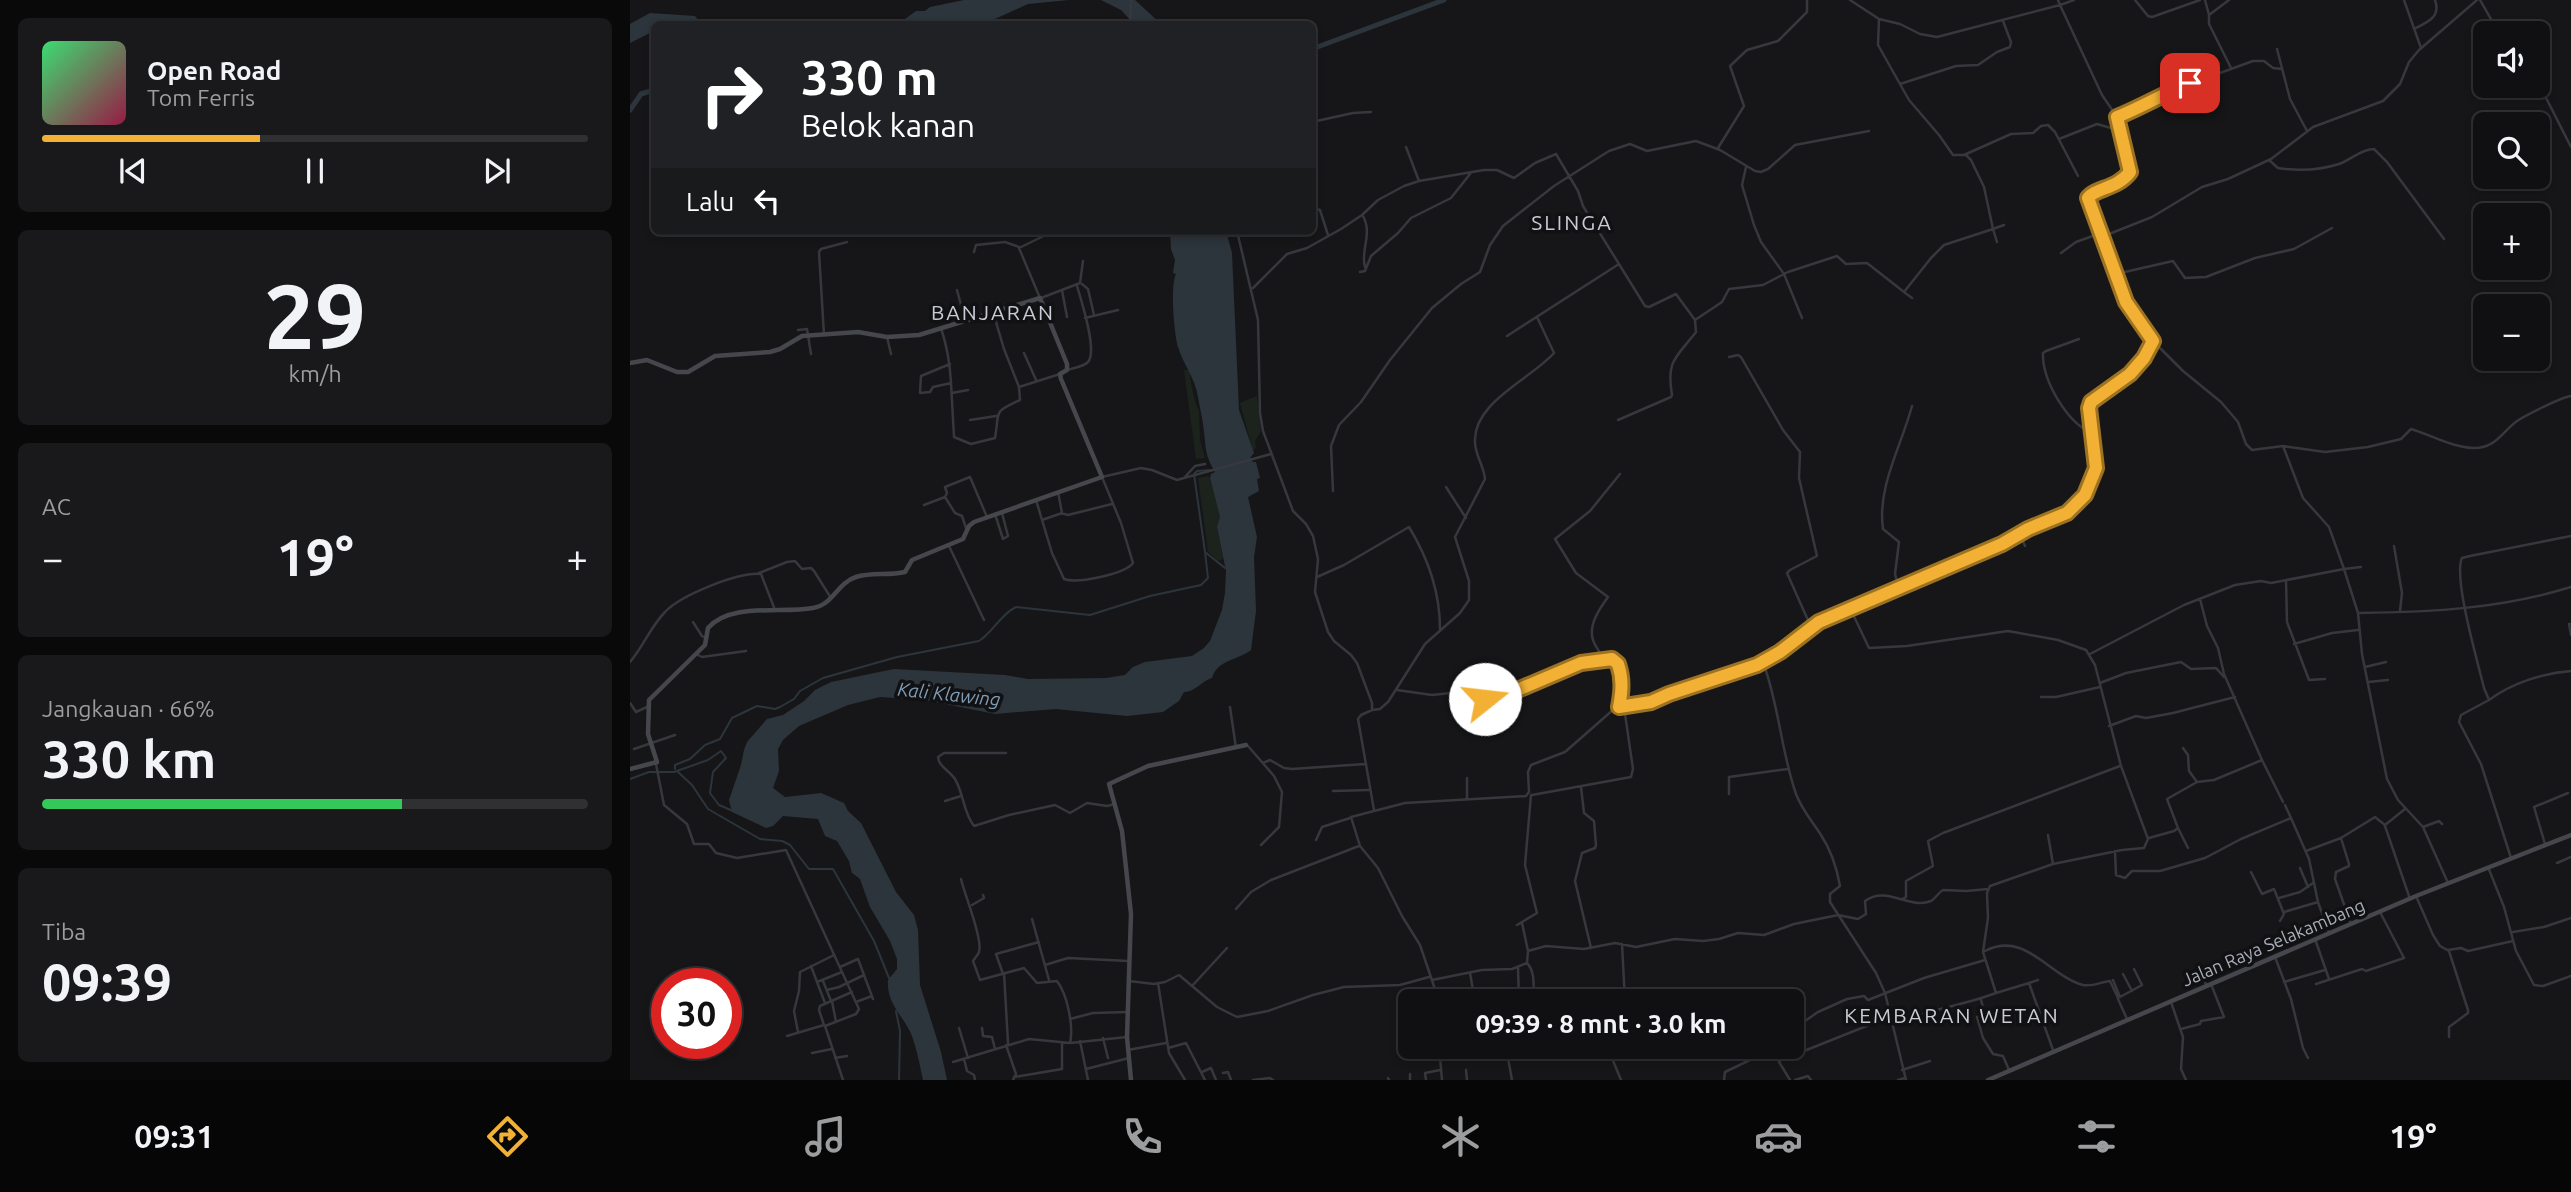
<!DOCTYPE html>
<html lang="id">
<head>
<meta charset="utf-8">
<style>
	:root { --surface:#101012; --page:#19191b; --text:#f1f3f6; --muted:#9c9d9f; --line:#303032; --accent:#f2b134 }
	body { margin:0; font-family:Ubuntu,sans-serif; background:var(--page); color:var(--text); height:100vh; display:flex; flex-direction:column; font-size:26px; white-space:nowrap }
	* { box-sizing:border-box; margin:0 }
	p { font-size:23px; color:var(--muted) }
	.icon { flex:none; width:38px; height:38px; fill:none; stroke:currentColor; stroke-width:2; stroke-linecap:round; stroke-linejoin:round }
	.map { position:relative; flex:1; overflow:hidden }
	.drawer { display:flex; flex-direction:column; gap:18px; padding:18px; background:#09090a; width:630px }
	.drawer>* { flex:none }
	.top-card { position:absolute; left:21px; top:21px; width:665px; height:214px; border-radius:10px; box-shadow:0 4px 10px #0003,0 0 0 2px var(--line); background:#202124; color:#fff; overflow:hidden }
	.tools { position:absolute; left:1843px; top:21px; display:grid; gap:14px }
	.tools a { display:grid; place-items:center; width:77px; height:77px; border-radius:10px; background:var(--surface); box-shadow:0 4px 10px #0003,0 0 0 2px var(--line); font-size:35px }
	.speed { position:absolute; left:21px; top:968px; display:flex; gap:14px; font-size:35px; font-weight:700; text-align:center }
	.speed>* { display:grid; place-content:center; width:91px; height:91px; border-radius:50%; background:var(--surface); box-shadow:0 4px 10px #0003,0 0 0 2px var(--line); line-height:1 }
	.speed .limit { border:10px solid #d22; background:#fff; color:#111 }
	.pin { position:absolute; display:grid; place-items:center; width:60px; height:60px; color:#fff; margin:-30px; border-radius:14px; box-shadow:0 4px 10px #0006 }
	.me { position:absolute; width:77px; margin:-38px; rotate:74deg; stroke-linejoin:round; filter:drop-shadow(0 0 5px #0008) }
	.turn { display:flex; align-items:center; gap:24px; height:147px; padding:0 35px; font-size:32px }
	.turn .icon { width:91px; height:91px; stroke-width:2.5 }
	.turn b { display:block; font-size:49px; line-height:60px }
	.then { display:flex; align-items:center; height:66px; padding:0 35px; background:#0003; gap:14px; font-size:26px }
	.big { font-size:52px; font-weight:700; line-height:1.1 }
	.drawer .widget { flex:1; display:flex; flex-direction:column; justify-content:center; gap:10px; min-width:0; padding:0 24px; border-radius:10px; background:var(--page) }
	.drawer .dial { align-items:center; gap:0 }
	.dial b { font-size:91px; line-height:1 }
	.song { display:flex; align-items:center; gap:21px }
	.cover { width:84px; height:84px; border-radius:10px; background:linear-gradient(135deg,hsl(140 70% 55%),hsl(340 70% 35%)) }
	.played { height:7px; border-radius:4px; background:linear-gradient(90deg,var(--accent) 40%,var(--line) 40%) }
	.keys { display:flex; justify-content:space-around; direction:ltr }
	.heat { display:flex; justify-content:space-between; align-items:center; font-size:38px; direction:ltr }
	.charge { height:10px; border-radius:5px; background:linear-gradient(90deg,#34c759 66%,var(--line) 0) }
	.trip { position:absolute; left:768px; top:989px; width:406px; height:70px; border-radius:10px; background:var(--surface); box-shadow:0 4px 10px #0003,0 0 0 2px var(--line); font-weight:700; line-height:70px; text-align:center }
	.tab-bar { display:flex; height:112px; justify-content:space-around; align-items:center; background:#060607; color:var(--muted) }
	.tab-bar .icon { width:49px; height:49px }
	.tab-bar .on { color:var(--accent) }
	.tab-bar b { font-size:32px; color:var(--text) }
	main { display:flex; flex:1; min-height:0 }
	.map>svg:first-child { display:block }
	.green { fill:#1c231d }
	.water { fill:#2c353c }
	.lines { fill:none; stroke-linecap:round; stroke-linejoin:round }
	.stream { stroke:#2c353c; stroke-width:2 }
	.river { stroke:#2c353c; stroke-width:5 }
	.street { stroke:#37383d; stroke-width:2.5 }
	.secondary { stroke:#45474d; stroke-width:4.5 }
	.route-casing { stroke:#9d7322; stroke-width:18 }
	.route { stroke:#f2b134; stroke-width:12 }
	.labels { text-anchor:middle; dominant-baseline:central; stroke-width:7; stroke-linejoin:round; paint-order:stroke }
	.street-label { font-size:18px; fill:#a8adb8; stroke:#111113 }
	.water-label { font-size:19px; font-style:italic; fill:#7f9bb3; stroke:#111113 }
	.quarter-label { font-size:21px; letter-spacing:2px; fill:#c9ccd4; stroke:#111113 }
</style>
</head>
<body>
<main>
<section class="drawer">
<div class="widget">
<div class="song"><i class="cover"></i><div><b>Open Road</b><p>Tom Ferris</p></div></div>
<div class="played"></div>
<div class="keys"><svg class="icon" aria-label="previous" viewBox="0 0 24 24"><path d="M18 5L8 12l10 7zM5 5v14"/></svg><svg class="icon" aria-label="pause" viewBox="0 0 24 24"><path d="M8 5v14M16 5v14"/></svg><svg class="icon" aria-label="next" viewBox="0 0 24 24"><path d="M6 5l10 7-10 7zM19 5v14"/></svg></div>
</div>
<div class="widget dial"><b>29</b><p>km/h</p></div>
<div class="widget"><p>AC</p>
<div class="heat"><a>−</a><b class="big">19°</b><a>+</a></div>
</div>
<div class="widget"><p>Jangkauan · 66%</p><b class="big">330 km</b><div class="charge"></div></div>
<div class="widget"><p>Tiba</p><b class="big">09:39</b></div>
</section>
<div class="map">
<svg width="1941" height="1080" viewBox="0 0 1941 1080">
	<rect width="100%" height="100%" fill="#161618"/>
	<path class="green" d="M554,370h6c-1,7 5,35 9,41l1,29 5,18 -9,1z
		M627,396l4,35 -6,10 1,6 -3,4 -13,-48z
		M579,476l11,41 -3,10 6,32 -5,2 -10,-10 -10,-73z"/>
	<path class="water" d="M334,0h105l-41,4 -44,20h-86l18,-13h9l5,-4z
		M471,0h34l26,24h-27l-13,-14z
		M20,13l45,3 6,8h-47v7l-24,12v-19z
		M540,231h56l6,22 7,157 15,43 -4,5 3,4h3l4,16 -3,1 2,12 -11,6 9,40 -3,20 2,54 -5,39c-14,11 -33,9 -39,28 -11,3 -16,14 -28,14l-5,9 -16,11 -36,4 -71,-7 -61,5 -70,-14 -45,-3 -32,8 -49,21 -16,14 -5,9 1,22 -6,17 12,9 36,-4 23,10 4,8 13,12 35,69 18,23 4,15 2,55 21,67 6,28h-24c-3,-14 -6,-30 -11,-44 -8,-20 -26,-32 -24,-56l9,-11v-10l-7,-18 -20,-34 -10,-28 -8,-6 -3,-12 -12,-20 -12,-5 -7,-17 -35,-3 -10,10 -7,2 -34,-16 -3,-12 12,-35 3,-15 3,-8 20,-23 16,-4 21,-14 11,-11 16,-8 63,-13 111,6 23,4 78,-1 19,-3 8,-8 12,-5 47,-6 12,-8 6,-7 12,-31 3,-17 1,-22 -9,-44 3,-10 -10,-39 1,-4 4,-2c-10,-17 -9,-23 -11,-40 -1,-12 -4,-23 -6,-35 -3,-19 -15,-33 -20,-50 -4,-14 -8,-61 -2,-73l-3,-1 2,-13 -4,-11z"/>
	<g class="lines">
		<path class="stream" d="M581,470l-14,1 -3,3 11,78 20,16
			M45,769v-4l15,-6 15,-14 15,-6 12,-21 25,-12 18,3 5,-2 14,-8 6,-8 23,-13 74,-21 82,-16c14,-9 22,-27 37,-34l74,8 60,-19 51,-11 7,-7 -3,-26
			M48,772l14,13 16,24 52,30 22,2 8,4 19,24h24l41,72 15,37
			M0,779l19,-7h25l34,-12 13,-9 5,7 -13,14 -3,21 9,12 14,6
			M266,1011l4,20 -1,49"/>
		<path class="river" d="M682,49l132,-49
			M0,110l11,-16 13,-4"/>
		<path class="street" d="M1220,0l29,19
			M1428,0l2,5 14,-5
			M1505,0l13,16 4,1 48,-17
			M1575,0l4,15 20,-15
			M1774,0l17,48
			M1850,0l19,33
			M1579,15v9l22,44
			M500,24l1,-24
			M1784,29c14,-7 27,-12 21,-29
			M1647,49l13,50 17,32
			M1908,82l33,65
			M1270,84l56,-18 22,-1 19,-13 13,-5 1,-5 -8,-21
			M1487,117l36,-15 20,-12 80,-29h11l9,7 9,1
			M682,122l41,-9 18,-1
			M1429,139l38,-15 14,4 7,-2
			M776,147l13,34
			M1088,148l26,-42 -14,-40 17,-16 31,-9 29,-29v-12
			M1639,160l9,8c19,3 42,2 61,-4 12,-4 22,-15 35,-15l13,13 57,77
			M1116,167l-4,18 12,40 7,17 23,32 18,44
			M1448,176l-23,-44 -7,-7 -7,1 -8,7 -22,1 -47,21h-11l-14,-20 -30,-35 -31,-55 1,-26 21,5 20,10 17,3 123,-32 42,90 15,22 14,52c-7,21 -34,16 -43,29l16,38
			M682,208l8,2 8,25
			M733,216c10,18 -3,35 2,51
			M607,231l21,89 2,93 3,18 30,80 13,13 7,12 5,23 -3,33 13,40 6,9 17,14 6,8 15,40v7l-11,5 -3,4 16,91
			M1367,242l-4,-13 11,-4
			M344,252l2,-7 29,-3 14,5
			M1431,253l15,-11 25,-9
			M730,272l5,-1 6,-15 27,-23 13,-15 40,-20 19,-24
			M1486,274l57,-13 12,17 21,-1 49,-19 39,-9 38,-21
			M452,284l6,5 6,26
			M623,288l34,-34 20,-6 34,-19 21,-14 16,-15 26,-14 15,-5 65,-11h13l17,8 21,-15 21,-9 22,37 5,15 62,100 4,1 27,-13 19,26 1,12c-20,26 -30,28 -24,63l-1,2 -53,23
			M327,290l8,30
			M432,290l5,27
			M1274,292l8,6
			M410,298l-21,-50 35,-17
			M411,298l39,-15 3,-22
			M363,312l11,37 15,38
			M455,318l33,-8
			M1065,320l27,-18 7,-13 34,-4 25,-13 49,-16 9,8 21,-1 37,29 27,-34 13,-13 49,-16 -9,-42 -13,-27 -5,-5
			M311,328c6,18 9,36 10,55l-18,4 -3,5 -10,1 1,-17 29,-12
			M168,330l9,-1 4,25
			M194,335l-5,-83 2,-3 26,-7
			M877,336l112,-72
			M257,337l4,17
			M1449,339l-33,12 -3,2c-1,27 24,70 49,80
			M1523,341l30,30 38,31 17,20 8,22 6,6 31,-4 42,6 43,-5 33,-8 10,-10c20,6 40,18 62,19 22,1 29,-16 44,-27 9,-6 45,-24 54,-25
			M394,353l12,27
			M1099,357l9,-2 3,2 42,73 17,22 -1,26 18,78 -27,14 -3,3 24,54
			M437,370c6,-2 16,-3 21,-8 10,-11 -7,-62 -11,-76
			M321,383l3,54 17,7 24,-6c5,-28 -3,-25 25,-38l-1,-13 41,-13
			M322,393l16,-3
			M340,420l26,-4
			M1653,446l20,52 26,29 15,42 17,-2
			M554,478l87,-24
			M816,487l20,31
			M703,491l-2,-45 8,-21 22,-23 29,-42 42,-52 29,-24 19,-12 10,-27 13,-19 51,-40 55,-35 21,-7 17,7 49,-10 24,9 35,21 6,1 7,-3 27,-24 74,-14
			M315,497l10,16 7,3 4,12
			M406,500l16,53 12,26c13,5 61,-5 69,-16l-12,-40 -19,-46 39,-9 11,2 25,10 7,-2 11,-12 10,-2
			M294,505l21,-8 2,-4 -2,-6 25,-10 17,40
			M431,513l7,2 44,-11
			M365,514l8,25 5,-3 -6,-23
			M412,520l20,-7 -4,-21
			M1390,534l5,12
			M319,546l35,74
			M1764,546l8,47 -2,18
			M129,573l28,-11 8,-1 7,8 9,-1 3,3 17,27
			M687,577l27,-12 65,-38c19,31 31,66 31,102
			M1656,580l1,42 22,58 16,-1
			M1269,589l-4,-15 4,-32 -16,-13c-6,-42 18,-82 29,-123
			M1570,599l7,27 11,22 6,26 38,86 21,42
			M1220,608l19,40 38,-2 101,-15 50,9 28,10 9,15 26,101 27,73 -4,9 -22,2 -69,14 -63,22 -3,7 1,25 -5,34 13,41c-34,13 -71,17 -105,32
			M1728,613c73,-1 142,-4 213,-26
			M63,622l9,14 4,2
			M1941,624h-2l2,11
			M1664,644l38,-11 26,-3
			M66,654l6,3 44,-6
			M1460,654l94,-49 51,-20 26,-4 10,2 73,-14 14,44 4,41 25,125 11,21 25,27 25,56
			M971,660c1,-9 -6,-12 -8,-20 -5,-15 7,-32 15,-43l-32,-24 -21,-34 35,-28 30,-37
			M0,662c13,-15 21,-36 35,-50 16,-17 73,-40 96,-38l14,36
			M1133,662c16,43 18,89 33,132 6,16 16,27 25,41 10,15 16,34 19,51l-10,8v8l46,71 9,20 21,87
			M1735,667l21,-5
			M1738,682l20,-2
			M1470,683l26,-10 55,-11 10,7 25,-1 8,9
			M767,690l35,5 37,-4 19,8 27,-8 66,-28 31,-4 6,5c6,15 4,27 1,43
			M1411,697h15l44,-10
			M1859,700c23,-17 54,-27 82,-29
			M0,703l6,9 11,-5
			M600,707l6,41
			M742,710l8,-1 8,-7 37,-58 35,-31 9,-13v-19l-14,-44 30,-58c-1,-13 -10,-24 -10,-37 -2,-40 56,-63 79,-89l-17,-36
			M1479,726l27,-10 10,2 27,-5 62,-16
			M618,746l26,30 8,16 -3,35 -18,18
			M1553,748l5,7 1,16 8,11 -30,17 11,29 10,20
			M4,749l41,-14
			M376,753h-62l-6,4c1,10 11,13 17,22 9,15 8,33 19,47l35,-11 46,-10 15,8 17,-10 20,3 8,-2
			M633,763l7,-3 14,8 8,1 73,-5
			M26,764l8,41 23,19 7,20h15l7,9 21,5 49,-8 73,159 -3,5 -31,12 18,54
			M1567,782l17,-2 48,-20
			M951,787l3,26 10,8 2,24 -1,3 -13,5 -7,28 16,67
			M703,791l36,-1
			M1099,794v-17l59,-8
			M902,795l99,-18 2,-8 -9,-62
			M837,800v-22
			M315,801l16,-5
			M1655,805l6,13
			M1755,826l25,73
			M1793,827l16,-6 3,3
			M1418,835l5,29
			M1519,838l25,-7 4,-3
			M1711,838l8,26v2l-13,6 -1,7 16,45
			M686,840l6,-13 28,-9
			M1915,844l-11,-37 34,-14
			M1485,851l1,24 9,3 7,-7h28l45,-13 36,-19 50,-21 18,41 9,43 11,31
			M1676,851l35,-13 34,-21 10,8 20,-16
			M1881,858l-30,-94 -22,-42 2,-7 28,-15 -5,-12c-6,-25 -31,-110 -22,-130l8,-2 101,-20
			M1927,863l14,-6
			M1858,867l16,40 12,44 18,34 9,1 28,-10
			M1670,868l8,19
			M1621,872l11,22 12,-5 10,25 -4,7
			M331,879c3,14 22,60 18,73 -1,3 -4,6 -6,9l7,19 44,-12 13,15 20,-2c10,13 17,45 13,62
			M1786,896l17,39 7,11 9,5 19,59v3l-19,14v10
			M1649,898l21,-6 13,-9
			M1272,899l4,-2v-16l27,-15 -5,-25 15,-8 177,-67
			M342,905l12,-7 -1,-3
			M606,909l15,-17 20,-12 88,-34
			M1654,912l34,-10
			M402,919l17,61
			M892,923l6,28
			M887,925l20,-12 -12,-48 6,-70
			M1883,932l31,-5 27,-9
			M1685,939l14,40
			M992,944l3,57
			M1818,950l13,-2 7,3 45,-10
			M1355,951c40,-21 64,25 98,34 9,2 18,-3 27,-4l8,17
			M1645,957l16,42 12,49 5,10
			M897,963c9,9 6,26 7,38
			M415,965l23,-7 60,3
			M181,966l6,16
			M210,967l18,-8 15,40
			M1567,967l10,19
			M888,968l1,33
			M374,973l4,70
			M840,973l5,28
			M373,974l-7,-20 43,-12
			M1493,974l9,17
			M802,980l50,-10 30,-1 15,-6 1,-12 18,-5 38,3 31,-6 21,4 39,-8 28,2 16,-2 19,-6 26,2 30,-11 44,-9 20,4 8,-5 -1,-13c22,-16 44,9 66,0 4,-2 8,-9 12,-11l23,1 22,-2
			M1483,980l7,17 22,-12 -8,-16
			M193,981l8,20
			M499,981l25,3 11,-2 14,-7 38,32 20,10 31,-6 45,-16 31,-8 56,-2 29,-8
			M1654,982l41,-12
			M528,983l11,70 16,27
			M1399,983l9,-3
			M1686,984l46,-15 4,2 38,-13 -24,-46
			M563,985l34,-37
			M197,990l12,-3 25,-12
			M1366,993l33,-10 24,67
			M1488,999l9,20
			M1351,1000l4,14
			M202,1001l4,21
			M809,1001l-19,-56 -18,-29 -24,-48 -18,-22 -9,-29 54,-14 121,-7 3,-4 -1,-20 3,-7 34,-13 49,-43 37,-7 18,-8 88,-29 23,-13 39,-30 183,-78 26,-15 39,-16 18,-18 7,-12 4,-15 -7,-60 2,-6 39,-28 23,-31 -4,-10 -24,-31 -21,-66 48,-19 50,-30 26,-8 43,-20 42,-32 70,-26 17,-17 9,-22 10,-12 58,-50
			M226,1002l16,-6
			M1541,1002l12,35 -2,32 5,11
			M195,1003l-8,-21 25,-10
			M1363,1012l-16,5 6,21 10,16 10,2 6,14
			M440,1019l23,-6 35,-1
			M194,1025l-5,-15 1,-4 32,-14
			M329,1028l9,30
			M352,1028l1,8 9,1 3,12
			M1551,1029l19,-5 1,-3 23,-4 -13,-33
			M1162,1030l26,-18 29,-13 17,-3 4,4 56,-22 61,-18
			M168,1032l-4,-21 5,-20 1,-19 34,-17
			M157,1036l37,-11
			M473,1038l5,20
			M450,1041l8,39
			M376,1045l10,29 -3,6
			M809,1046l3,34
			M977,1046l14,34
			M538,1048l18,-5 19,37
			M498,1050l38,-7
			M182,1053l20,-4
			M205,1058l12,-2
			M878,1058l4,22
			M334,1059l3,12 7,4 1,5
			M323,1062l76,-23 41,4 57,-6
			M1149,1062l11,18
			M456,1069l43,-11
			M836,1070l1,10
			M1272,1070l28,-9
			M572,1072l9,-4 5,12
			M593,1073l5,-1 3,8
			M780,1074v6
			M384,1077l48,-8v-26
			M758,1078l1,2
			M623,1080l17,-2 3,2
			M796,1080l-1,-7 15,-3
			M1094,1080l1,-8 48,-23 6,12 110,-44
			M1165,1080l13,-4 3,4
			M1268,1080l7,-2"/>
		<path class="secondary" d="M0,363l17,-3 30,12h11l27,-16 55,-4 10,-3 22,-13 56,-4 29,5 32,-2 121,-37 27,66v6l-7,4 1,5 41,98 -128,45 -5,4 -6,13 -51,21 -7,12c-16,4 -34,0 -49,5 -19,6 -23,28 -43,31 -31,6 -83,-6 -105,20l-3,17 -56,55 -1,34 9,28 -27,7
			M501,1080l-4,-43 4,-123 -9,-83 -13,-47 39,-18 98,-21
			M1358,1080l428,-184 155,-61"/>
	</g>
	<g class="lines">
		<g class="route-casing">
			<path id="route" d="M855,699l30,-8 66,-28 31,-4 6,5c5,15 4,27 1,43l32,-5 18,-8 88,-29 23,-13 39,-30 183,-78 26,-15 39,-16 18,-18 11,-27 -7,-60 2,-6 39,-28 14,-16 9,-17 -27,-39 -38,-104c7,-10 29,-9 42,-26l-13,-55c25,-10 48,-24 73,-34"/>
		</g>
		<use href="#route" class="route"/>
	</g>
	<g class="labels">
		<g class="street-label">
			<text transform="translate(1643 942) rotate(-23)">Jalan Raya Selakambang</text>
		</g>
		<g class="water-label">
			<text transform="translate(319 694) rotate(6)">Kali Klawing</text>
		</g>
		<g class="quarter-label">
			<text x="942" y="222">SLINGA</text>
			<text x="363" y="312">BANJARAN</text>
			<text x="1322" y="1015">KEMBARAN WETAN</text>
		</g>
	</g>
</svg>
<div class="tools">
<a><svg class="icon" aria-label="sound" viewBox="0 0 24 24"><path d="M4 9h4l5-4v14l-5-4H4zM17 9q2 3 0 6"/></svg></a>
<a><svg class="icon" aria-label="search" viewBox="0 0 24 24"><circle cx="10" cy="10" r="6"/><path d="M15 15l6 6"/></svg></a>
<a>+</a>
<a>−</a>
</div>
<div class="speed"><div class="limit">30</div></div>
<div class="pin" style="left:1560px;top:83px;background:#d93025"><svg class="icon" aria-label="arrive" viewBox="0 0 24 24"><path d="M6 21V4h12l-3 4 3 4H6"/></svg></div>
<svg class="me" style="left:855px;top:699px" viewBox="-20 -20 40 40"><circle r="19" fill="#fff"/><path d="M0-13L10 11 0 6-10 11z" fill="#f2b134"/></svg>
<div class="trip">09:39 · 8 mnt · 3.0 km</div>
<div class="top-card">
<div class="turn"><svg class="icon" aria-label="right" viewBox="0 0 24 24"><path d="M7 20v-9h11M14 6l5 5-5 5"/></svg><div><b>330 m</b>Belok kanan</div></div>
<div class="then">Lalu<svg class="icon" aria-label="left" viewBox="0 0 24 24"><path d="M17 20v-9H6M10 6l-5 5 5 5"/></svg></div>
</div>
</div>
</main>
<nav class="tab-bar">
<b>09:31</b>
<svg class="icon on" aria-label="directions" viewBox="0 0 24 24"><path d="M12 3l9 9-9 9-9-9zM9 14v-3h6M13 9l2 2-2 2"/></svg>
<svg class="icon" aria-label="music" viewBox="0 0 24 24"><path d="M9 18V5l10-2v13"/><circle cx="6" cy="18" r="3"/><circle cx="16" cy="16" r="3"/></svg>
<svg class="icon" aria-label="phone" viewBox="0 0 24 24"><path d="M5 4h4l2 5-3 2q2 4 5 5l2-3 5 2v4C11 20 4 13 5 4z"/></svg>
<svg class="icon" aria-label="climate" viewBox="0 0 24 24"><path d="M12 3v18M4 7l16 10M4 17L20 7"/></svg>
<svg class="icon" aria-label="car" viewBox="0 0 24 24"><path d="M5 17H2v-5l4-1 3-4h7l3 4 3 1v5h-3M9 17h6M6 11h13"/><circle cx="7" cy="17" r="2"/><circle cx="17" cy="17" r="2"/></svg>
<svg class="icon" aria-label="filters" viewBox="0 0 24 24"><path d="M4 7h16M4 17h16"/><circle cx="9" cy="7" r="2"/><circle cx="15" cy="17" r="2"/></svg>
<b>19°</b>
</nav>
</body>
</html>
